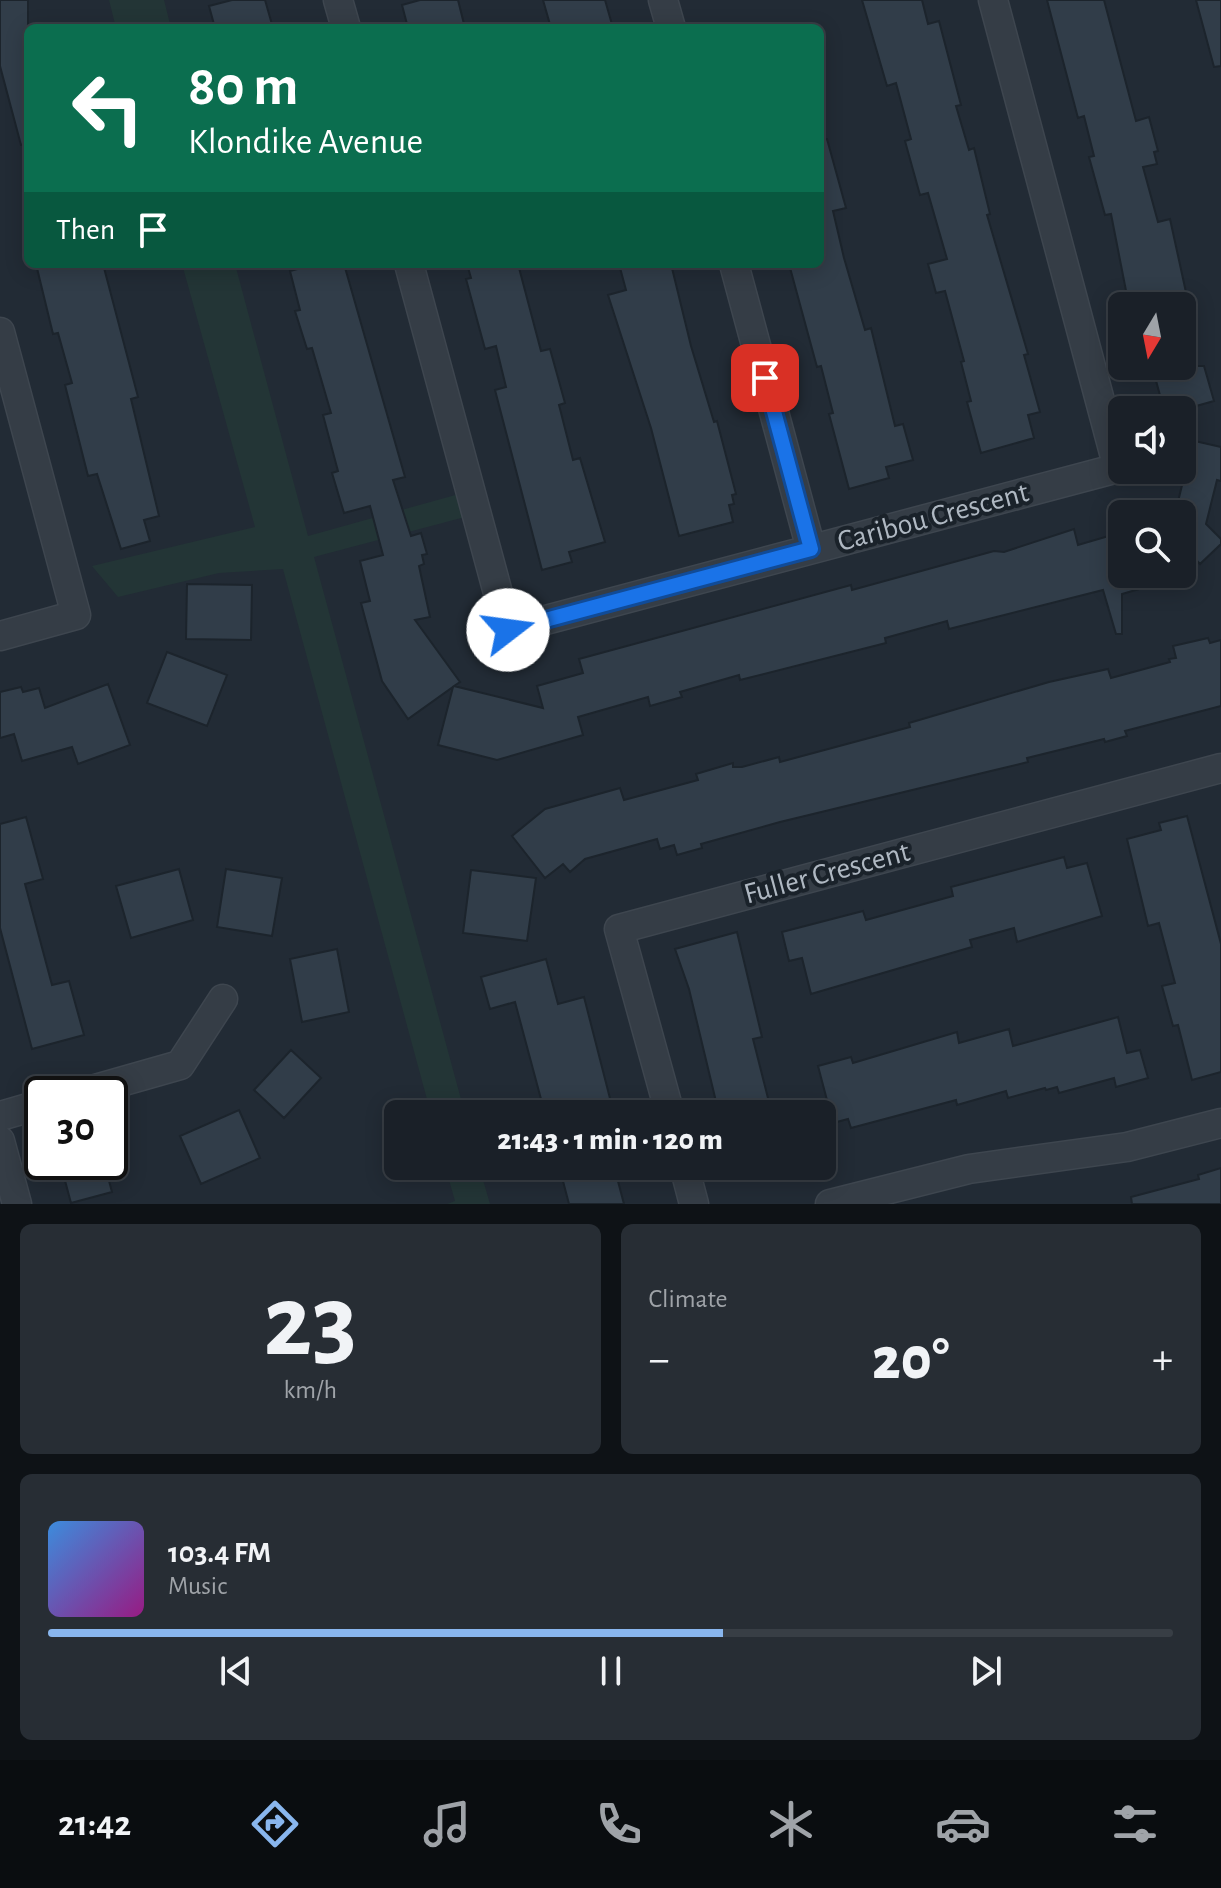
<!DOCTYPE html>
<html lang="en">
<head>
<meta charset="utf-8">
<style>
	:root { --surface:#1a2028; --page:#272d34; --text:#f1f3f6; --muted:#9fa3a8; --line:#383e45; --accent:#89b6ee }
	body { margin:0; font-family:"Alegreya Sans",sans-serif; background:var(--page); color:var(--text); height:100vh; display:flex; flex-direction:column; font-size:30px; white-space:nowrap }
	* { box-sizing:border-box; margin:0 }
	p { font-size:26px; color:var(--muted) }
	.icon { flex:none; width:44px; height:44px; fill:none; stroke:currentColor; stroke-width:2; stroke-linecap:round; stroke-linejoin:round }
	.map { position:relative; height:1204px; overflow:hidden }
	.side { display:flex; flex-direction:column; gap:20px; padding:20px; background:#0e1216; flex:1 }
	.side>* { flex:none }
	.hud { position:absolute; left:24px; top:24px; width:800px; height:244px; border-radius:12px; box-shadow:0 4px 20px #0003,0 0 0 2px var(--line); background:#0b6e4f; color:#fff; overflow:hidden }
	.needle { width:52px; rotate:190deg }
	.controls { position:absolute; left:1108px; top:292px; display:grid; gap:16px }
	.controls a { display:grid; place-items:center; width:88px; height:88px; border-radius:12px; background:var(--surface); box-shadow:0 4px 20px #0003,0 0 0 2px var(--line); font-size:40px }
	.speed { position:absolute; left:24px; top:1076px; display:flex; gap:16px; font-size:40px; font-weight:700; text-align:center }
	.speed>* { display:grid; place-content:center; width:104px; height:104px; border-radius:50%; background:var(--surface); box-shadow:0 4px 20px #0003,0 0 0 2px var(--line); line-height:1 }
	.speed .limit { border:4px solid #111; border-radius:12px; background:#fff; color:#111 }
	.pin { position:absolute; display:grid; place-items:center; width:68px; height:68px; color:#fff; margin:-34px; border-radius:16px; box-shadow:0 4px 12px #0006 }
	.me { position:absolute; width:88px; margin:-44px; rotate:75deg; stroke-linejoin:round; filter:drop-shadow(0 0 6px #0008) }
	.turn { display:flex; align-items:center; gap:28px; height:168px; padding:0 32px; font-size:36px }
	.turn .icon { width:104px; height:104px; stroke-width:2.5 }
	.turn b { display:block; font-size:56px; line-height:68px }
	.then { display:flex; align-items:center; height:76px; padding:0 32px; background:#0003; gap:16px; font-size:30px }
	.big { font-size:60px; font-weight:800; line-height:1.1 }
	.side .card { flex:1; display:flex; flex-direction:column; justify-content:center; gap:12px; min-width:0; padding:0 28px; border-radius:12px; background:var(--page) }
	.side .dial { align-items:center; gap:0 }
	.dial b { font-size:104px; line-height:1 }
	.song { display:flex; align-items:center; gap:24px }
	.cover { width:96px; height:96px; border-radius:12px; background:linear-gradient(135deg,hsl(210 70% 55%),hsl(310 70% 35%)) }
	.played { height:8px; border-radius:4px; background:linear-gradient(90deg,var(--accent) 60%,var(--line) 60%) }
	.keys { display:flex; justify-content:space-around; direction:ltr }
	.heat { display:flex; justify-content:space-between; align-items:center; font-size:44px; direction:ltr }
	.side .tiles { flex:1; display:grid; gap:20px; grid-template-columns:1fr 1fr }
	.card:last-child { grid-column:span 2 }
	.trip { position:absolute; left:384px; top:1100px; width:452px; height:80px; border-radius:12px; background:var(--surface); box-shadow:0 4px 20px #0003,0 0 0 2px var(--line); font-weight:800; line-height:80px; text-align:center }
	.tab-bar { display:flex; height:128px; justify-content:space-around; align-items:center; background:#0a0d10; color:var(--muted) }
	.tab-bar .icon { width:56px; height:56px }
	.tab-bar .active { color:var(--accent) }
	.tab-bar b { font-size:36px; color:var(--text) }
	.map>svg:first-child { display:block }
	.green { fill:#233536 }
	.building { fill:#313d49; stroke:#1c242c; stroke-width:2 }
	.lines { fill:none; stroke-linecap:round; stroke-linejoin:round }
	.minor-casing { stroke:#3e464f; stroke-width:31 }
	.minor { stroke:#353d46; stroke-width:28 }
	.route-casing { stroke:#114b97; stroke-width:20 }
	.route { stroke:#1a73e8; stroke-width:14 }
	.labels { text-anchor:middle; dominant-baseline:central; stroke-width:8; stroke-linejoin:round; paint-order:stroke }
	.street-label { font-size:30px; fill:#afb8c2; stroke:#1a222a }
</style>
</head>
<body>
<div class="map">
<svg width="1221" height="1204" viewBox="0 0 1221 1204">
	<rect width="100%" height="100%" fill="#222b35"/>
	<path class="green" d="M109,0h55l7,28h-55z
		M182,264h53l73,272 151,-42 6,23 -151,40 151,557h-34l-148,-545 -64,4 -101,24 -26,-31 163,-39z
		M445,1166h34l11,38h-43l8,-3z"/>
	<path class="building" d="M0,0h28v144l-7,1 -21,-79z
		M232,0h33l8,28h-58l-6,-22z
		M420,0h38l7,28h-57l-6,-23z
		M543,0h62l8,28h-62z
		M862,0h60l6,24 11,-3 22,84 -5,1 13,44 5,-2 16,66 -3,1 41,139 -4,1 16,57 -12,3 6,23 -53,15 -14,-51 4,-1 -10,-39 3,-1 -19,-70 -9,2 -8,-29 19,-5 -19,-66 -8,2 -15,-54 6,-2 -15,-56 -9,3z
		M1047,0h57l32,121 13,-4 9,34 -4,1 3,12 -14,3 15,55 12,-3 19,87h-60l-18,-92 -6,1 -16,-58 5,-1 -10,-40 -6,2z
		M1196,0h25v66l-7,1z
		M827,139l19,69 -13,3 11,47 21,72 6,-2 24,98 8,-2 10,36 -27,7 3,11 -40,11 -20,-75 4,-1 -12,-47 -4,1 -28,-103h31v-124z
		M36,264h67l35,133 -7,2 28,117 -15,4 6,21 -29,8 -24,-75 -9,2 -23,-91 7,-2 -14,-50 -5,1z
		M316,264h28l61,213 -12,3 18,56 10,-3 6,21 -5,1 2,9 -5,2 11,51 -15,3 45,62 -6,4 89,22 -6,-22 46,-13 -4,-14 272,-74 1,5 142,-39 10,1 70,-23 4,16 34,-10 1,4 9,-3v38h47l1,6 -48,14v40h-6l-13,-44 -154,39 -2,-8 -62,17 1,5 -146,37 -1,-5 -59,17 2,5 -32,9 -2,-9 -70,20 5,18 -86,25 -59,-15 15,-58 -45,32 -26,-38 -21,-78 9,-2 -10,-40 23,-6 -13,-49 -26,7 -12,-40 6,-2 -15,-56 8,-2 -19,-65 -5,1 -12,-38 5,-1 -10,-39z
		M467,264h51l23,87 9,-2 15,54 -6,2 14,55 7,-2 25,84 -36,10 3,10 -30,8 -47,-180 11,-3 -10,-41 -11,3 -19,-70 5,-1z
		M619,264h52l20,82 23,76 3,-1 19,73 -4,1 2,9 -5,1 4,17 -54,14 -28,-108 -43,-133 18,-5z
		M1152,366h52l10,35 -32,9h-18z
		M1186,439l35,8v34l-4,-1 -11,44 15,15v5l-21,20 -18,-19v-31h-7l10,-41 -7,-1 4,-2z
		M187,584l65,1 -1,55 -65,-1z
		M1208,638l2,5 11,-3v66l-96,25 2,5 -22,6 -1,-3 -77,19 1,4 -33,8 -215,52 -79,22 1,4 -25,7 -3,-10 -14,4 -3,-10 -72,20 -15,13 -7,-8 -18,14 -33,-42 33,-27 75,-21 4,12 74,-20 -2,-6 37,-11v4h9l37,-10 1,5 130,-35 -1,-4 140,-41 59,-13 3,9 59,-16 -1,-3 7,-1 -3,-12z
		M167,652l60,23 -20,51 -60,-23z
		M108,684l22,61 -52,19 -6,-17 -50,14 -8,-27 -14,4v-46l21,-5 2,5 16,-4 6,20z
		M1187,816l34,128v128l-29,8 -14,-55 -5,1 -11,-40 13,-3 -16,-60 -11,3 -21,-87 34,-9 -2,-7z
		M26,817l17,62 -18,5 27,101 17,-4 15,54 -52,14 -32,-121v-104z
		M1064,857l3,11 20,-5 15,53 -85,26 -3,-14 -44,12 2,7 -161,47 -9,-36 -13,3 -7,-29 81,-21 3,9 87,-24 -2,-9z
		M179,869l14,51 -62,18 -15,-52z
		M226,869l56,9 -10,58 -55,-9z
		M471,870l65,8 -9,63 -64,-8z
		M737,932l25,105 -9,2 19,75h-53l-30,-125 -14,-40z
		M337,949l12,63 -47,10 -12,-63z
		M546,959l12,45 26,-7 30,117h-69l-30,-112 -25,7 -9,-32z
		M1118,1017l9,36 13,-3 8,28 -32,9 -2,-9 -55,15 -2,-6 -11,3 -1,-2 -37,10 -2,-7 -49,14 -1,-5 -105,28 -3,-9 -15,4 -15,-57 33,-9 2,6 104,-31 2,11 50,-14 4,17z
		M291,1050l30,28 -37,40 -30,-28z
		M239,1110l21,48 -59,26 -21,-48z
		M60,1162h44l8,30 -41,11z
		M559,1166h55l10,38h-55z
		M1221,1168v36h-89l-1,-7 68,-18 -1,-4z"/>
	<g class="lines">
		<g class="minor-casing">
			<path id="minor" d="M338,0l8,28
				M663,0l8,28
				M409,264l99,366 610,-162 -125,-468
				M734,264l77,285
				M0,332l76,283 -76,21
				M78,1094l102,-29 43,-66
				M670,1114l-51,-185 602,-161
				M0,1116l42,-12
				M0,1141l17,63
				M684,1166l10,38
				M830,1204l139,-35 158,-22 94,-24"/>
		</g>
		<use href="#minor" class="minor"/>
	</g>
	<g class="lines">
		<g class="route-casing">
			<path id="route" d="M508,630l303,-81 -46,-171"/>
		</g>
		<use href="#route" class="route"/>
	</g>
	<g class="labels">
		<g class="street-label">
			<text transform="translate(933 517) rotate(-15)">Caribou Crescent</text>
			<text transform="translate(827 873) rotate(-15)">Fuller Crescent</text>
		</g>
	</g>
</svg>
<div class="controls">
<a><svg class="needle" viewBox="-14 -14 28 28"><path d="M0-13l5 13h-10z" fill="#e53935"/><path d="M0 13l5-13h-10z" fill="#9fa3a8"/></svg></a>
<a><svg class="icon" aria-label="sound" viewBox="0 0 24 24"><path d="M4 9h4l5-4v14l-5-4H4zM17 9q2 3 0 6"/></svg></a>
<a><svg class="icon" aria-label="search" viewBox="0 0 24 24"><circle cx="10" cy="10" r="6"/><path d="M15 15l6 6"/></svg></a>
</div>
<div class="speed"><div class="limit">30</div></div>
<div class="pin" style="left:765px;top:378px;background:#d93025"><svg class="icon" aria-label="arrive" viewBox="0 0 24 24"><path d="M6 21V4h12l-3 4 3 4H6"/></svg></div>
<svg class="me" style="left:508px;top:630px" viewBox="-20 -20 40 40"><circle r="19" fill="#fff"/><path d="M0-13L10 11 0 6-10 11z" fill="#1a73e8"/></svg>
<div class="trip">21:43 · 1 min · 120 m</div>
<div class="hud">
<div class="turn"><svg class="icon" aria-label="left" viewBox="0 0 24 24"><path d="M17 20v-9H6M10 6l-5 5 5 5"/></svg><div><b>80 m</b>Klondike Avenue</div></div>
<div class="then">Then<svg class="icon" aria-label="arrive" viewBox="0 0 24 24"><path d="M6 21V4h12l-3 4 3 4H6"/></svg></div>
</div>
</div>
<section class="side">
<div class="tiles">
<div class="card dial"><b>23</b><p>km/h</p></div>
<div class="card"><p>Climate</p>
<div class="heat"><a>−</a><b class="big">20°</b><a>+</a></div>
</div>
<div class="card">
<div class="song"><i class="cover"></i><div><b>103.4 FM</b><p>Music</p></div></div>
<div class="played"></div>
<div class="keys"><svg class="icon" aria-label="previous" viewBox="0 0 24 24"><path d="M18 5L8 12l10 7zM5 5v14"/></svg><svg class="icon" aria-label="pause" viewBox="0 0 24 24"><path d="M8 5v14M16 5v14"/></svg><svg class="icon" aria-label="next" viewBox="0 0 24 24"><path d="M6 5l10 7-10 7zM19 5v14"/></svg></div>
</div>
</div>
</section>
<nav class="tab-bar">
<b>21:42</b>
<svg class="icon active" aria-label="directions" viewBox="0 0 24 24"><path d="M12 3l9 9-9 9-9-9zM9 14v-3h6M13 9l2 2-2 2"/></svg>
<svg class="icon" aria-label="music" viewBox="0 0 24 24"><path d="M9 18V5l10-2v13"/><circle cx="6" cy="18" r="3"/><circle cx="16" cy="16" r="3"/></svg>
<svg class="icon" aria-label="phone" viewBox="0 0 24 24"><path d="M5 4h4l2 5-3 2q2 4 5 5l2-3 5 2v4C11 20 4 13 5 4z"/></svg>
<svg class="icon" aria-label="climate" viewBox="0 0 24 24"><path d="M12 3v18M4 7l16 10M4 17L20 7"/></svg>
<svg class="icon" aria-label="car" viewBox="0 0 24 24"><path d="M5 17H2v-5l4-1 3-4h7l3 4 3 1v5h-3M9 17h6M6 11h13"/><circle cx="7" cy="17" r="2"/><circle cx="17" cy="17" r="2"/></svg>
<svg class="icon" aria-label="filters" viewBox="0 0 24 24"><path d="M4 7h16M4 17h16"/><circle cx="9" cy="7" r="2"/><circle cx="15" cy="17" r="2"/></svg>
</nav>
</body>
</html>
